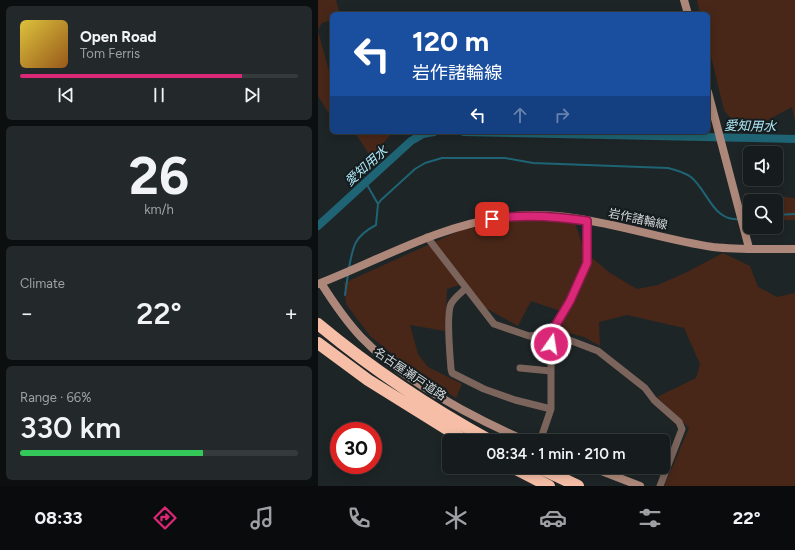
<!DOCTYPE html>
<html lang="en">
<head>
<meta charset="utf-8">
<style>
	:root { --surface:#161c1d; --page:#23292a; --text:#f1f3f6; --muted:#9ea1a4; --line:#353a3b; --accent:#db2777 }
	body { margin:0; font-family:Figtree,"Noto Sans JP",sans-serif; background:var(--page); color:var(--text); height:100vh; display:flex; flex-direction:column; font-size:15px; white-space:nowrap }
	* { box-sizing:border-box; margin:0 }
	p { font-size:13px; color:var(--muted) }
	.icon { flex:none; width:22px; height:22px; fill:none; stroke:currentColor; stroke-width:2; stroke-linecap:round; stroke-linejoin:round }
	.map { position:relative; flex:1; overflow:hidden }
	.drawer { display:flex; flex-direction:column; gap:6px; padding:6px; background:#0c0f10; width:318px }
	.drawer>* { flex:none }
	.hud { position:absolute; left:12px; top:12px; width:380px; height:122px; border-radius:6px; box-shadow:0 2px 10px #0003,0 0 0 1px var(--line); background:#1a4fa0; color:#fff; overflow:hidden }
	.controls { position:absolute; left:425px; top:146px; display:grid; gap:8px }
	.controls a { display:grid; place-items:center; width:40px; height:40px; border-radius:6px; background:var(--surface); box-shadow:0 2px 10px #0003,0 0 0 1px var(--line); font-size:20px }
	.speed { position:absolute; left:12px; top:422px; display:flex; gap:8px; font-size:20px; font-weight:700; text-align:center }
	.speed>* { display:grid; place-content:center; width:52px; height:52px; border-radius:50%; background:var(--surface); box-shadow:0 2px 10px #0003,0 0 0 1px var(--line); line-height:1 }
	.speed .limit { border:6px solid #d22; background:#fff; color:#111 }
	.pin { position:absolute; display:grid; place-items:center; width:34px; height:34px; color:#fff; margin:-17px; border-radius:8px; box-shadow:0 2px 6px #0006 }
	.me { position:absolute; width:44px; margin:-22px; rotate:13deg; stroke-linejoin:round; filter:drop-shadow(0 0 3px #0008) }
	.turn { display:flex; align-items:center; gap:14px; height:84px; padding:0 16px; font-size:18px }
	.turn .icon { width:52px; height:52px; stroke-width:2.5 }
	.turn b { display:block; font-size:28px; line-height:34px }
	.lanes { display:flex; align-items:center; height:38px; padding:0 16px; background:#0003; justify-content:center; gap:20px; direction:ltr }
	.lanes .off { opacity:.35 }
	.big { font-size:30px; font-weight:600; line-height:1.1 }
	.drawer .tile { flex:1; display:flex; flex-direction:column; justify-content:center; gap:6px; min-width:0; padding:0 14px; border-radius:6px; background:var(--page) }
	.drawer .dial { align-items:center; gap:0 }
	.dial b { font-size:52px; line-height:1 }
	.song { display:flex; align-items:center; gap:12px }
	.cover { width:48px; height:48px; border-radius:6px; background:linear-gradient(135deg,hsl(50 70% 55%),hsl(30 70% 35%)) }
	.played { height:4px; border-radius:2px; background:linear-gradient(90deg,var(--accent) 80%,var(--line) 80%) }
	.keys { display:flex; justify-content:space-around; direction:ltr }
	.heat { display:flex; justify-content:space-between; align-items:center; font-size:22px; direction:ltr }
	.charge { height:6px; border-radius:3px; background:linear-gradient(90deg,#34c759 66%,var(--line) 0) }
	.trip { position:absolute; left:124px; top:434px; width:228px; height:40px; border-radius:6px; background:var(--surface); box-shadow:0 2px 10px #0003,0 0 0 1px var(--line); font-weight:600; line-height:40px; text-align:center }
	.menu { display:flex; height:64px; justify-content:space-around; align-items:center; background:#090b0c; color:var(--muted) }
	.menu .icon { width:28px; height:28px }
	.menu .active { color:var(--accent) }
	.menu b { font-size:18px; color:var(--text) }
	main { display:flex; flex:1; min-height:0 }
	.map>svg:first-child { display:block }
	.green { fill:#482719 }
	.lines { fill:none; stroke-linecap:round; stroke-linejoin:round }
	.stream { stroke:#1e6475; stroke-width:2 }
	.canal { stroke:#1e6475; stroke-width:8 }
	.street { stroke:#7b645b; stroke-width:7 }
	.secondary { stroke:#ad887a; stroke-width:8 }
	.highway { stroke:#f6bea7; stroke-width:12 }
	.route-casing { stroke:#8e194d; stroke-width:10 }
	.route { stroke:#db2777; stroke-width:7 }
	.labels { text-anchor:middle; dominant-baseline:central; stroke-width:4; stroke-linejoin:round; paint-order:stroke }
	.street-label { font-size:12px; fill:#d2d6d8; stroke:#151c1e }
	.water-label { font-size:13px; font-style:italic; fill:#aee6f6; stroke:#151c1e }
</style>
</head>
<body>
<main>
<section class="drawer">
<div class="tile">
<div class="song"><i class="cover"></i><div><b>Open Road</b><p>Tom Ferris</p></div></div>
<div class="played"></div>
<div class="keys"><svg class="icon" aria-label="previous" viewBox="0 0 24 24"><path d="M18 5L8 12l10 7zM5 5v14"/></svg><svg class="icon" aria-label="pause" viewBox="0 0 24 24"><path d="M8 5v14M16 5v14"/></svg><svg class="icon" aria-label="next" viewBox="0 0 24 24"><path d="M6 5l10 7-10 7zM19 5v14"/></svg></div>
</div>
<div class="tile dial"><b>26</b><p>km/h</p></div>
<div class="tile"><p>Climate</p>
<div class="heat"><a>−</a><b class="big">22°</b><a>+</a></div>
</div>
<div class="tile"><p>Range · 66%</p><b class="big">330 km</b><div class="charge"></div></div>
</section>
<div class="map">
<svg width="477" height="486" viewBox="0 0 477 486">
	<rect width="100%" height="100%" fill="#1e2527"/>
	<path class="green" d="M0,0h18l4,14h-8v6l-10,3 -4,7z
		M379,0h98v122l-3,-15 -26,14 -35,-2 -7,-9 -16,-66v-30h-8z
		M0,31l14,51v36l-14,-22z
		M23,132h52l-22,25 -16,-24z
		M426,193l51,5v22h-19v-19h-26v18z
		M199,220l58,3 10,29 25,21 27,16 21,-4 29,-13 36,-19 27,13 8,21 19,10 18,-4v193h-131l25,-58 -32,-31 39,-19 4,-14 -16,-36 -57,-13 -28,7 1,24 -16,-9 -24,-6 6,-18 -35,-12 -13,25 -36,-20 -17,-23 -18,6 -2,42 -35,-6 8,29 10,13 34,17 -6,14 -44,-28 -42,-34 -24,-32 -2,-21 117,-53z"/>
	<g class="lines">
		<path class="stream" d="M48,183l12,21
			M458,215l19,-1
			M426,218h6
			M31,268c4,-23 6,-32 27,-43l2,-21 3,-4 34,-31 10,-6 17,-5h63l28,5 135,5c8,2 16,4 23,9 17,14 22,45 49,42
			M27,295l3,-21"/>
		<path class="canal" d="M146,132l331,7
			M0,226l93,-85 12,-7 11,-2"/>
		<path class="street" d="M109,237l67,87 35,12 22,-3 47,18 47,37 9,12 25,22 3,7 -22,57
			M148,288c-5,5 -12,10 -15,16 -5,10 -1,52 0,65l1,4 32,16 31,11 36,9
			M202,368l31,3
			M222,441l11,-32v-76l19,-32 17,-38v-42"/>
		<path class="secondary" d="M366,0l4,14
			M390,92l41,156
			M3,283c12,19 25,38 40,54 43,45 109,79 165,104
			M0,284c62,-24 119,-58 187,-67 70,-10 140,20 208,30 27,3 55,2 82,2
			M273,467l49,19"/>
		<path class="highway" d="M0,324c54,45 111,83 173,117
			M0,343l50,37 98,61
			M194,467l37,19
			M220,467l40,19"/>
	</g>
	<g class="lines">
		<g class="route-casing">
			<path id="route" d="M174,219c32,-5 63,-3 95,2v42l-17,38 -19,32v11"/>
		</g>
		<use href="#route" class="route"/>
	</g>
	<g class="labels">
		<g class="street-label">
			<text transform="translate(320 219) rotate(12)">岩作諸輪線</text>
			<text transform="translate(92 374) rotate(34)">名古屋瀬戸道路</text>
		</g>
		<g class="water-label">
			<text transform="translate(432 126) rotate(1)">愛知用水</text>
			<text transform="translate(48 166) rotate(-42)">愛知用水</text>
		</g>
	</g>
</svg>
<div class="controls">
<a><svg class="icon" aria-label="sound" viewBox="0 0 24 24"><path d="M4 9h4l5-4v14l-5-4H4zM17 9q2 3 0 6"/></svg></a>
<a><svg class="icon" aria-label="search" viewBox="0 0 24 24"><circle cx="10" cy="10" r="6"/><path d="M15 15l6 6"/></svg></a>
</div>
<div class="speed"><div class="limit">30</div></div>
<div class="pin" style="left:174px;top:219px;background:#d93025"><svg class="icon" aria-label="arrive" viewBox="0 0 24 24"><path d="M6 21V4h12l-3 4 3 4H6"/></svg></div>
<svg class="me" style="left:233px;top:344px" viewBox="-20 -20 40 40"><circle r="17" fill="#db2777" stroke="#fff" stroke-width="3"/><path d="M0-11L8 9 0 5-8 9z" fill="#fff"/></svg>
<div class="trip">08:34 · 1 min · 210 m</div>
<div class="hud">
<div class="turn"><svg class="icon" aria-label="left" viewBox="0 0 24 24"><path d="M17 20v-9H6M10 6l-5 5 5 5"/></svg><div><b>120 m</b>岩作諸輪線</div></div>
<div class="lanes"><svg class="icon" aria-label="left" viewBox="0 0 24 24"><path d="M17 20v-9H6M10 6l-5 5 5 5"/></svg><svg class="icon off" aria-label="ahead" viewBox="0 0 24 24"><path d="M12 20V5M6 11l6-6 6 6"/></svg><svg class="icon off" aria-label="right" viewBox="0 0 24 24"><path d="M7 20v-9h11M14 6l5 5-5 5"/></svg></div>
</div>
</div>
</main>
<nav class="menu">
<b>08:33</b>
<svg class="icon active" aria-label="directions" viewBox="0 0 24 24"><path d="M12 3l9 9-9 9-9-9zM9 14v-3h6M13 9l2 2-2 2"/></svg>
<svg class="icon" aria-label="music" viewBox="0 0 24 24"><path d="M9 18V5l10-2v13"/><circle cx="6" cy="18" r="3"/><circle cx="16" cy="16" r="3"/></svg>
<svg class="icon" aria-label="phone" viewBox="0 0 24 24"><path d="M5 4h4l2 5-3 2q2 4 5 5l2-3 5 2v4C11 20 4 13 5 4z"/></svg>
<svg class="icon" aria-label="climate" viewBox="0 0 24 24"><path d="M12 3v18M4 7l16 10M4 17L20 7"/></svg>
<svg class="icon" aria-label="car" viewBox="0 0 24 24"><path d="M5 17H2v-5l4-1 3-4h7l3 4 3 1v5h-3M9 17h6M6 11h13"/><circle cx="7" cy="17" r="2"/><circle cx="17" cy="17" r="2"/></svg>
<svg class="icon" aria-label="filters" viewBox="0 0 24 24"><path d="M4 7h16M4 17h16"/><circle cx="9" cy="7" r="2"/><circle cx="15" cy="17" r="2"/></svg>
<b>22°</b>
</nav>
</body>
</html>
